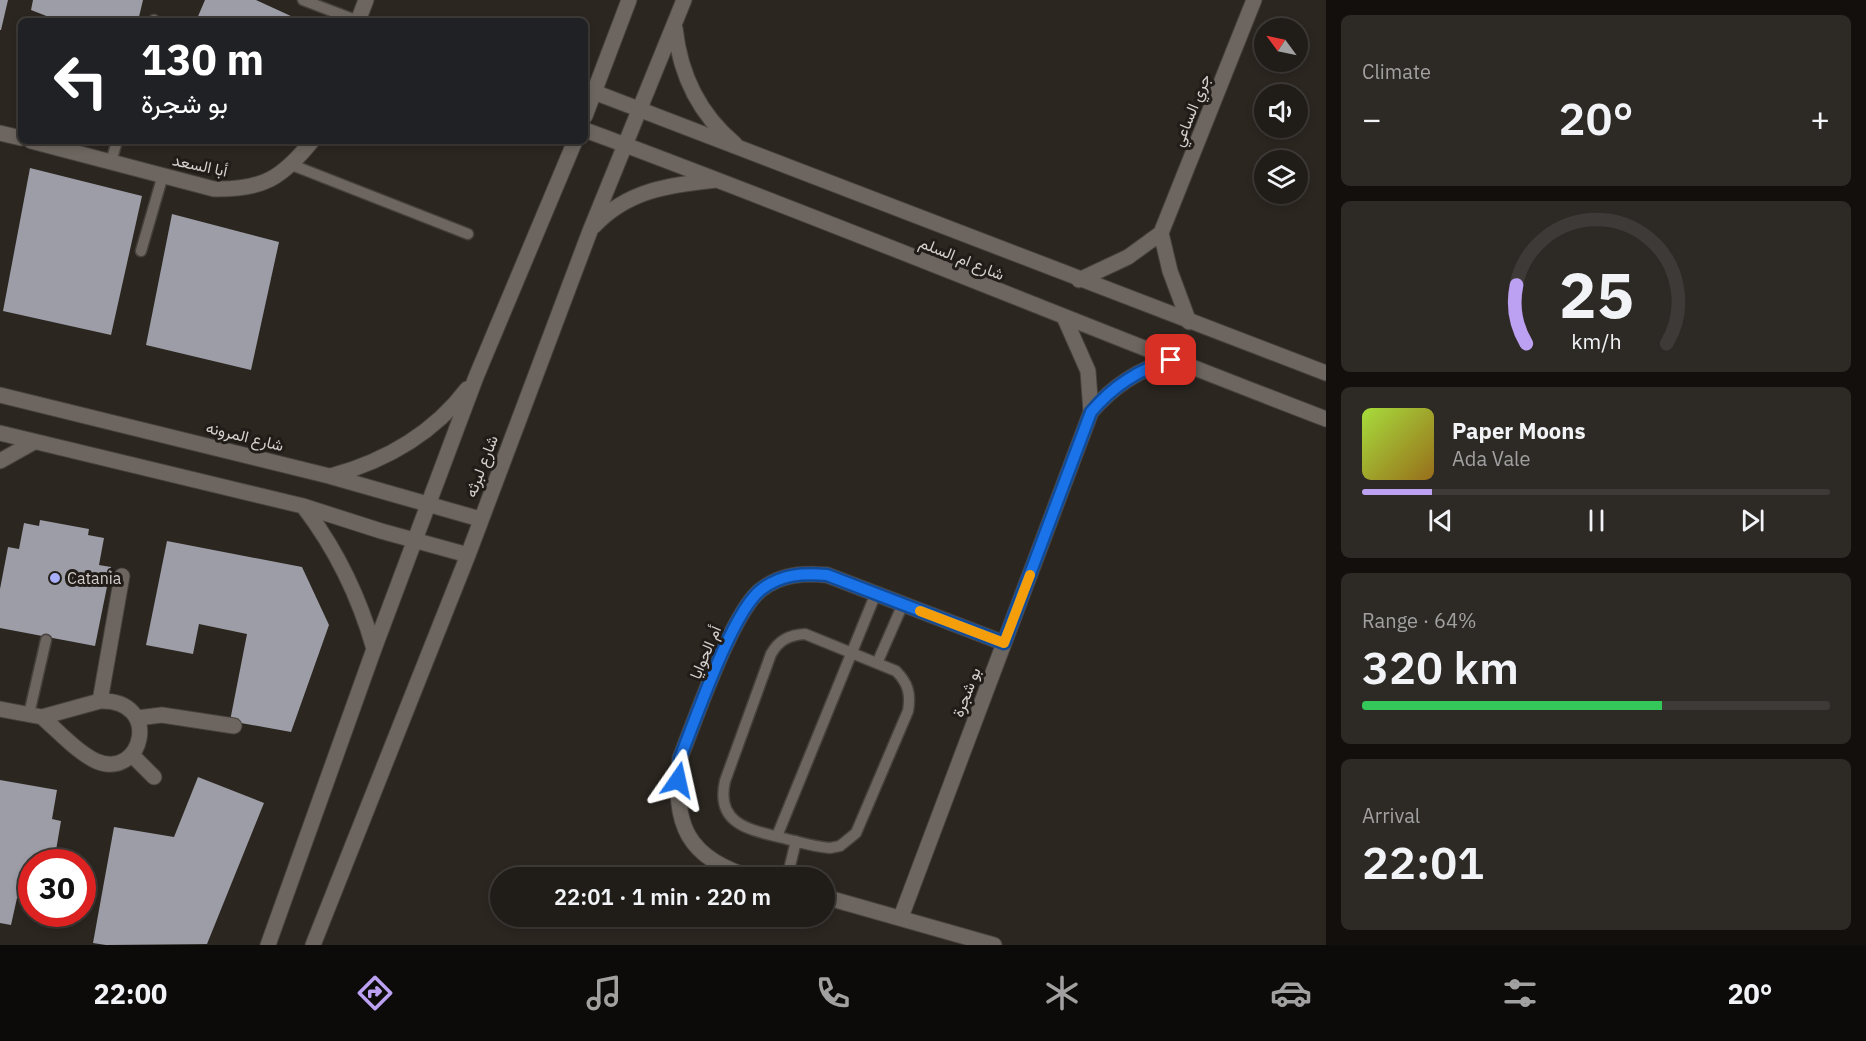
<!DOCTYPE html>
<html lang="en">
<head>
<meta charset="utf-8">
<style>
	:root { --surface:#201c18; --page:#2d2925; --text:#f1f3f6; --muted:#a2a1a2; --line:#3d3a37; --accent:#bca0f2 }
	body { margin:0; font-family:"IBM Plex Sans",Vazirmatn,sans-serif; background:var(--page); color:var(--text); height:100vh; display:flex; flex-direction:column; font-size:22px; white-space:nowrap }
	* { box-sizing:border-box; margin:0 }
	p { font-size:20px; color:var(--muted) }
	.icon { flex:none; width:33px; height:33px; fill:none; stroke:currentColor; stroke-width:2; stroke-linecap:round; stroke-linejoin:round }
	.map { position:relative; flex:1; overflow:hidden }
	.details { display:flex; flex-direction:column; gap:15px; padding:15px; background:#120f0d; width:540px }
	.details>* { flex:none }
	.top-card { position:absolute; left:18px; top:18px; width:570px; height:126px; border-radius:9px; box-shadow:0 3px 9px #0003,0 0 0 2px var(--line); background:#202124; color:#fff; overflow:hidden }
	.needle { width:39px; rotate:303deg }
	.tools { position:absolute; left:1254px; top:18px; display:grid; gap:12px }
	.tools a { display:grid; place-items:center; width:54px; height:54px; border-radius:50%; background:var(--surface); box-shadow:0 3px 9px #0003,0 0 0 2px var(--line); font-size:30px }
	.speed { position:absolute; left:18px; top:849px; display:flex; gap:12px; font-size:30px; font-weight:700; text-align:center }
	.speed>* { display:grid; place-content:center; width:78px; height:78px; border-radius:50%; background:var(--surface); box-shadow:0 3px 9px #0003,0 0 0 2px var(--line); line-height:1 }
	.speed .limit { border:9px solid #d22; background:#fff; color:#111 }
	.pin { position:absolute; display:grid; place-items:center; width:51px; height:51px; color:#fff; margin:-26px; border-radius:12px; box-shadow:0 3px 9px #0006 }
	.me { position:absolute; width:66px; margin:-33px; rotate:11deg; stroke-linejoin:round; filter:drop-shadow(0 0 4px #0008) }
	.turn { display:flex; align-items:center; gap:21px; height:126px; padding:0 24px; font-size:27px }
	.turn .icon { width:78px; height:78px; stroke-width:2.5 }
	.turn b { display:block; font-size:42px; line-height:51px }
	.big { font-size:45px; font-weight:600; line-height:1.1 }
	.details .tile { flex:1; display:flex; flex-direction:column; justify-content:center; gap:9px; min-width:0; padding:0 21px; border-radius:9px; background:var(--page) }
	.details .dial { align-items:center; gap:0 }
	.dial svg { height:156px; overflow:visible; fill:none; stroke:var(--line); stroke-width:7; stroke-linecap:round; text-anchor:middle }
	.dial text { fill:var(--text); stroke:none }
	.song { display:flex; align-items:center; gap:18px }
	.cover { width:72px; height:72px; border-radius:9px; background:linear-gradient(135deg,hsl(80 70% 55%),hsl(40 70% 35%)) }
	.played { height:6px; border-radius:3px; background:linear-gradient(90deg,var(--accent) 15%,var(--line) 15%) }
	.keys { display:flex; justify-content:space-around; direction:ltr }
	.heat { display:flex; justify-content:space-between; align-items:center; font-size:33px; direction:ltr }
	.charge { height:9px; border-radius:4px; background:linear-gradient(90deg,#34c759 64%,var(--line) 0) }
	.trip { position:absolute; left:490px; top:867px; width:345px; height:60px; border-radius:30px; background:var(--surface); box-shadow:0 3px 9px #0003,0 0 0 2px var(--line); font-weight:600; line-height:60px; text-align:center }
	.menu { display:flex; height:96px; justify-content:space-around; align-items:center; background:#0d0b0a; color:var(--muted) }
	.menu .icon { width:42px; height:42px }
	.menu .on { color:var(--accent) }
	.menu b { font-size:27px; color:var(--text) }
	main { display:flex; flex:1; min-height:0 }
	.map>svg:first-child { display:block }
	.building { fill:#9c9da6 }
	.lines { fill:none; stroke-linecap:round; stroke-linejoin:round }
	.service-casing { stroke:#46413d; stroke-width:13 }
	.minor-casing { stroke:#46413d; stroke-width:17 }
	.tertiary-casing { stroke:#46413d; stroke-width:17 }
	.service { stroke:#6d6660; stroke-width:10 }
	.minor { stroke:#6d6660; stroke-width:15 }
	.tertiary { stroke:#6d6660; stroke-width:15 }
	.route-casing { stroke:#114b97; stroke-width:15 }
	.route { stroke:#1a73e8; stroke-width:10 }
	.slow { stroke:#f59e0b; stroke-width:10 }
	.poi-dot { fill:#a8b0fc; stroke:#211c17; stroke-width:2 }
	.labels { text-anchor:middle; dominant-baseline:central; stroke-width:6; stroke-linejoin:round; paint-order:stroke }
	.street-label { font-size:16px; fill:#d4d0cd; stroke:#211c17 }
	.poi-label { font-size:16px; fill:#d4d0cd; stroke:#211c17; text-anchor:start }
</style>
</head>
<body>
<main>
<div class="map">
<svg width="1326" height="945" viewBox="0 0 1326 945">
	<rect width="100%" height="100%" fill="#2b2620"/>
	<path class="building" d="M0,0h8l-7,30h-1z
		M33,0h110l-5,21h-90l1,-4 -18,-7z
		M205,0h51l37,17 -2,4h-95z
		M30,168l112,28 -31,139 -108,-24z
		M172,214l107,28 -28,128 -105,-25z
		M40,520l49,9 -1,6 16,3 -5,27 12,2 -16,79 -95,-18v-39l8,-42 11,2 5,-26 15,3z
		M167,541l135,26 27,58 -38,107 -61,-11 17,-87 -48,-10 -6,30 -47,-9z
		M198,777l66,26 -57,141 -101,1 -13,-2 21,-116 60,10z
		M0,780l57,10 -5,29 9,2 -7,41h-22v38l-15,-2 -6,27 -11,-2z"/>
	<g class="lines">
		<g class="service-casing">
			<path id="service" d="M303,0l55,21
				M154,21v-1
				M111,162l6,-21
				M292,165l176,69
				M141,251l22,-76
				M805,634l91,37c12,12 15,23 12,40l-52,122 -16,13 -10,2c-16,-1 -31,-6 -47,-10 -32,-8 -68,-13 -58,-57l46,-127c8,-14 18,-19 34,-20z
				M878,661l25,-57
				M29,714l17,-74
				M777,836l99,-243
				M787,878l9,-37"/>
		</g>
		<g class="minor-casing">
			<path id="minor" d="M358,21l8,-21
				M0,133l21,5
				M31,141l183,48c49,1 68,-11 98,-48
				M1161,233l9,38 19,51
				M1079,280l49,-23 33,-24 93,-233
				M1065,319l23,52 3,41
				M0,461l34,-19
				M100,701c63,-2 43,80 -4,60 -19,-9 -38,-30 -54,-44z
				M100,701l22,-125
				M0,709l42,8
				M137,718l25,-3 72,11
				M132,755l22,22
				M754,878c-67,-19 -82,-53 -74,-120 15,-37 53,-149 82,-169 20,-15 41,-16 65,-14l177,68
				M825,897l169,48
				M901,917l190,-505c22,-26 48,-43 80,-52"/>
		</g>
		<g class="tertiary-casing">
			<path id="tertiary" d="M675,28c5,46 24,86 60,116
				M594,92l732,281
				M585,116l44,-116
				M585,130c249,92 493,194 741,289
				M594,226c34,-36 75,-41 122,-46
				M0,395l329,81 151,43
				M0,433l303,73 78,25 87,24
				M331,476c54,-15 102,-42 136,-87
				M303,506c34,44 56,90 71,143
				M268,945l106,-296 102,-272 99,-236
				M313,945l155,-390 122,-324 94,-231"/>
		</g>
		<use href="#service" class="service"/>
		<use href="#minor" class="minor"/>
		<use href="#tertiary" class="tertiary"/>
	</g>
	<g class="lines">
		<g class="route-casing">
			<path id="route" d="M678,780l2,-22c15,-37 53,-149 82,-169 20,-15 41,-16 65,-14l177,68 87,-231c22,-26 48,-43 80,-52"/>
		</g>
		<use href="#route" class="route"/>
		<path class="slow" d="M920,611l84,32 26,-68"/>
	</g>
	<circle class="poi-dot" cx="55" cy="578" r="6"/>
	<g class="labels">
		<g class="street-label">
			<text transform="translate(1191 110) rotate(-68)">جري الساعي</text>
			<text transform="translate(200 165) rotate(12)">أبا السعد</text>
			<text transform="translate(962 258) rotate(22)">شارع ام السلم</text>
			<text transform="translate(245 436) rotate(14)">شارع المرونه</text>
			<text transform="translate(481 466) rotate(-69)">شارع لبرثه</text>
			<text transform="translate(705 652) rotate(-67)">أم الحوايا</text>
			<text transform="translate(966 692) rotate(-69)">بو شجرة</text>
		</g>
		<g class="poi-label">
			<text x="67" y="578">Catania</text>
		</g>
	</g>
</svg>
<div class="tools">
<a><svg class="needle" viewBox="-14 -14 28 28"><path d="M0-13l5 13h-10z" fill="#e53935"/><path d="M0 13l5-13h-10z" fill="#a2a1a2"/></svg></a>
<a><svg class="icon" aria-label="sound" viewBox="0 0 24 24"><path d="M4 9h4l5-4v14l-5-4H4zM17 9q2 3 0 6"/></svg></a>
<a><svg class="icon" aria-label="layers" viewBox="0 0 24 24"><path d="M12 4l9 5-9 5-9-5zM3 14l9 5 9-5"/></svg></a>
</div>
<div class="speed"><div class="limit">30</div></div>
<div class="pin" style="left:1171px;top:360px;background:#d93025"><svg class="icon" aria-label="arrive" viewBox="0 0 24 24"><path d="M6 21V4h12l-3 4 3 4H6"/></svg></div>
<svg class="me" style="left:678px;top:780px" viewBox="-20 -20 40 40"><path d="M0-17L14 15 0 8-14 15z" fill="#1a73e8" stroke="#fff" stroke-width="4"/></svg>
<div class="trip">22:01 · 1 min · 220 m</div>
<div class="top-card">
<div class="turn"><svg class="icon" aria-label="left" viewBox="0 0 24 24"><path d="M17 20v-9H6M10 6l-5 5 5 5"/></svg><div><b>130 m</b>بو شجرة</div></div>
</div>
</div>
<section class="details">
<div class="tile"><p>Climate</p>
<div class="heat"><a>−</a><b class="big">20°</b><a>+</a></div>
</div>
<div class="tile dial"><svg viewBox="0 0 100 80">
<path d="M14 69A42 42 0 1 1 86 69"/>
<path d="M14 69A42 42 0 0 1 9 39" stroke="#bca0f2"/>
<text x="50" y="56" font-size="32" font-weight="700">25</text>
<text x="50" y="72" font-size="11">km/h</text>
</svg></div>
<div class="tile">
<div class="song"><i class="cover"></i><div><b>Paper Moons</b><p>Ada Vale</p></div></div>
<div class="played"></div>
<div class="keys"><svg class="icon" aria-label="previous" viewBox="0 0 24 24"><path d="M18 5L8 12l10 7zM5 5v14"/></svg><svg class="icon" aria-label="pause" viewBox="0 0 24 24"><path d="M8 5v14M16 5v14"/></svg><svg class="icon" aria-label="next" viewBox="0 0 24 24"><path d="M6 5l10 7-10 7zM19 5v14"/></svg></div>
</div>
<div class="tile"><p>Range · 64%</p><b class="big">320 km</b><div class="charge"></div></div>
<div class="tile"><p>Arrival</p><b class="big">22:01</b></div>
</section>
</main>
<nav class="menu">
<b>22:00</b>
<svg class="icon on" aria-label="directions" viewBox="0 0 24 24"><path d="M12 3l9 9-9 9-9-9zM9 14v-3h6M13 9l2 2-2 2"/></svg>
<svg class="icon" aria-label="music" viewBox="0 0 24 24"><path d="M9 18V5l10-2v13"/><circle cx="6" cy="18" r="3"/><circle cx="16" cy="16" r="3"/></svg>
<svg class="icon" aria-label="phone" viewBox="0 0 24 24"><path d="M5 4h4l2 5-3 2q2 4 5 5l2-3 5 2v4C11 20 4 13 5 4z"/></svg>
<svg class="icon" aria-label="climate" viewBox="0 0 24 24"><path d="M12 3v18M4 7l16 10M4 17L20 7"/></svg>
<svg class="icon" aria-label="car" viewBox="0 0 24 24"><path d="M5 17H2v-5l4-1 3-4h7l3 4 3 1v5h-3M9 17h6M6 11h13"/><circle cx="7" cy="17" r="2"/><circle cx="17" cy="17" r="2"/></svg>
<svg class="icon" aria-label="filters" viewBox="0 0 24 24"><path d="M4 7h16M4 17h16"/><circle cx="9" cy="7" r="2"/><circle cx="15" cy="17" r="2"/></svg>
<b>20°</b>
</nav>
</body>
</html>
